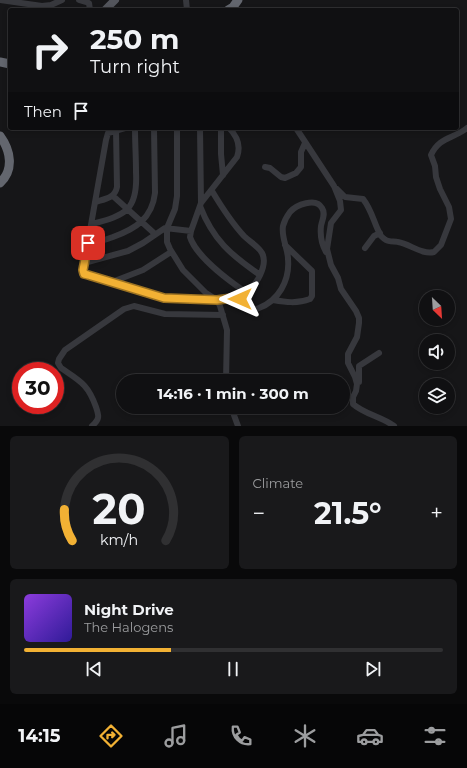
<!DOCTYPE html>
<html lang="en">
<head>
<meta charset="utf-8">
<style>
	:root { --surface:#101012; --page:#19191b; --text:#f1f3f6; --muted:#9c9d9f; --line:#303032; --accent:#f2b134 }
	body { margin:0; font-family:Montserrat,sans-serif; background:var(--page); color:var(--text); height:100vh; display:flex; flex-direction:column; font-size:15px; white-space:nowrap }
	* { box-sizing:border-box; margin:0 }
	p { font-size:13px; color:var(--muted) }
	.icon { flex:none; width:22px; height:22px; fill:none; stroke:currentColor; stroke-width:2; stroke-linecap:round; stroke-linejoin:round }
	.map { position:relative; height:426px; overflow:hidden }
	.details { display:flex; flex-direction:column; gap:10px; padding:10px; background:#09090a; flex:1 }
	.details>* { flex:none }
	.banner { position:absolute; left:8px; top:8px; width:451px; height:122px; border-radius:4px; box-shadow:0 2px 6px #0003,0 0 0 1px var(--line); background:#101012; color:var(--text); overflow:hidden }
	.needle { width:26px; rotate:155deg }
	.tools { position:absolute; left:419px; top:290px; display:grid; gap:8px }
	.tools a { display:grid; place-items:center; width:36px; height:36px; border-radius:50%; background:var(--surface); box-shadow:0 2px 6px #0003,0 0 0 1px var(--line); font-size:20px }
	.speed { position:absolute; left:12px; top:362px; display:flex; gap:8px; font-size:20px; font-weight:700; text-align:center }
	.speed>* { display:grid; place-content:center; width:52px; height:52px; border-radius:50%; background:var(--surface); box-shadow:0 2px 6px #0003,0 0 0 1px var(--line); line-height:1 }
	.speed .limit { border:6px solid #d22; background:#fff; color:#111 }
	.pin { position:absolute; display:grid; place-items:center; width:34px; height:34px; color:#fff; margin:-17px; border-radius:8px; box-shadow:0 2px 6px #0006 }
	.me { position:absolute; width:44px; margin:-22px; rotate:270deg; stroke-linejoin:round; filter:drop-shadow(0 0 3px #0008) }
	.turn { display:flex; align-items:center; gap:14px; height:84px; padding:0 16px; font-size:18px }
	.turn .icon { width:52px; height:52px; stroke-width:2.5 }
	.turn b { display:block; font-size:28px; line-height:34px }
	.then { display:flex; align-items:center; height:38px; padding:0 16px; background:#0003; gap:8px; font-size:15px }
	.big { font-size:30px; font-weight:700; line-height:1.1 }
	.details .tile { flex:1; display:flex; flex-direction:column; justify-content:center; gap:6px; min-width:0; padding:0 14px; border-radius:6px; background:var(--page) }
	.details .dial { align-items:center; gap:0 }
	.dial svg { height:104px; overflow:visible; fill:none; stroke:var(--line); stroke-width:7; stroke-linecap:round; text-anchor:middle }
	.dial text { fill:var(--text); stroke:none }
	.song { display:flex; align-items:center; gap:12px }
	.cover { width:48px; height:48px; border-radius:6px; background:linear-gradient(135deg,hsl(270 70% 55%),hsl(250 70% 35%)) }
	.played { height:4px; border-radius:2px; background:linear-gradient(90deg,var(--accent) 35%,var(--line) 35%) }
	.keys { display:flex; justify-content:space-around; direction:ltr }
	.heat { display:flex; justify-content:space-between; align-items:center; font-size:22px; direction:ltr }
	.details .tiles { flex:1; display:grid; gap:10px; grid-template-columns:1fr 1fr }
	.tile:last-child { grid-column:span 2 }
	.trip { position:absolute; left:116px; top:374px; width:234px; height:40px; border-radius:20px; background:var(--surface); box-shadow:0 2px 6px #0003,0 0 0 1px var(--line); font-weight:700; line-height:40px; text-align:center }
	.menu { display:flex; height:64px; justify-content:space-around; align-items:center; background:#060607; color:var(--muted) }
	.menu .icon { width:28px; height:28px }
	.menu .active { color:var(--accent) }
	.menu b { font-size:18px; color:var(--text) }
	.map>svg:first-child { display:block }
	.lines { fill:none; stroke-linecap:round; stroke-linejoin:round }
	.minor { stroke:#37383d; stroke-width:6 }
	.major { stroke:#53555c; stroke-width:8 }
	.highway { stroke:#63666e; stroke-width:9 }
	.route-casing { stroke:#9d7322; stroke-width:10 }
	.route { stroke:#f2b134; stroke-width:7 }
</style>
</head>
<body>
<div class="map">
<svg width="467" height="426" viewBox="0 0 467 426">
	<rect width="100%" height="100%" fill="#161618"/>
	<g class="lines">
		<path class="minor" d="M0,0l42,6 9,-1 11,-5
			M79,0l10,3 1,7
			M186,0l1,10
			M125,128l-17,5 -2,7 -23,130 2,4 57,19 22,5 53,2 23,-3
			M177,128v68l-2,13 -8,19v14l3,7 13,21 23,23 11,7 3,6 7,24 -1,51
			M200,128l1,75 -10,28 -1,6c6,19 38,43 54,54 13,-3 24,-27 18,-38 -4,-7 -13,-12 -18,-17 -13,-14 -23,-30 -32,-45
			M221,128v26l2,21
			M296,128l38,58 6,15 1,9 -10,13 -4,26 4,16 7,13 3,11 15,22 3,7v5l-2,14 -9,17v9l7,14 2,7 -1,7 -3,6v7c11,10 29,13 41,22
			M265,167l5,1 11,9 4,1 11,-5 5,-6v-15l4,-9
			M337,189l8,8 18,2c9,11 11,25 18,37 2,2 5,5 8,5 3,1 6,0 9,1 12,2 24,13 36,10l7,-7 10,-26 -2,-12 -9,-18 -4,-12 -1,-11 -4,-11c8,-18 22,-16 36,-27
			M113,196l42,38
			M95,202c10,-3 20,-4 22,-15l-1,-57
			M201,203l36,-46c4,-11 0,-21 -8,-29
			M200,206c13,34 31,49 60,69
			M92,224c34,-9 46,-14 44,-52 0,-15 -1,-29 -1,-44
			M88,243c9,0 17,-3 25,-6 22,-8 39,-18 42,-44l-1,-65
			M365,248l9,-12 6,-3
			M84,263l44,-12 15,-8 22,-15 26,3
			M112,282l31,-12 28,-18
			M242,294l-2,3c1,11 8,15 19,11 19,-7 31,-27 29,-49 0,-10 -7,-22 -5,-33 1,-4 4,-10 7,-14 6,-7 26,-15 32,-4 4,6 0,12 -1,18 -1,9 1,19 5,26
			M273,300c12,2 24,4 37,-1l2,-3v-25l-27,-26
			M359,382v-16l20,-13
			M231,407l7,19
			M92,426c8,-7 7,-10 4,-19 -8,-23 -16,-26 -35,-39l-3,-5 1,-4 6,-9 59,-41 10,-3 31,8 58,1"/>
		<path class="major" d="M105,10l10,-10"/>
		<path class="highway" d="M228,10l5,-3 5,-7
			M0,62l10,2
			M0,136c11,15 14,34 0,47"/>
	</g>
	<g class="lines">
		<g class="route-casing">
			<path id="route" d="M88,243l-5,27 1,4 4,1 76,23 53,2 23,-3v2"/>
		</g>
		<use href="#route" class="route"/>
	</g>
</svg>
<div class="tools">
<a><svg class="needle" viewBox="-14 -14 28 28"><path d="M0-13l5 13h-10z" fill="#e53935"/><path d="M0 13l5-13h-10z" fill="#9c9d9f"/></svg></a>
<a><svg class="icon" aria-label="sound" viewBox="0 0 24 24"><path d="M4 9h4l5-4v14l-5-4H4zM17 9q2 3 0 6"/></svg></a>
<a><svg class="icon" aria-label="layers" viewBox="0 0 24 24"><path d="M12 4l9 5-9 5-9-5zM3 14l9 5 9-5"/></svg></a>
</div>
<div class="speed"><div class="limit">30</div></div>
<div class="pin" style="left:88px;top:243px;background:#d93025"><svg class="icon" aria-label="arrive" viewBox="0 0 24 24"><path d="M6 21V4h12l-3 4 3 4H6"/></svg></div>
<svg class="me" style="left:240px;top:299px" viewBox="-20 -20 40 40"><path d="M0-17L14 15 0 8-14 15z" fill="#f2b134" stroke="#fff" stroke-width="4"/></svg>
<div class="trip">14:16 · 1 min · 300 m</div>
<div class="banner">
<div class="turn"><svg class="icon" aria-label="right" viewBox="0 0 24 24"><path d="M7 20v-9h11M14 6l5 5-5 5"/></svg><div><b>250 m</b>Turn right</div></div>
<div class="then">Then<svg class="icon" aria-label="arrive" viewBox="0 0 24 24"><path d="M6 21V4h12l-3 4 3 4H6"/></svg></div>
</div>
</div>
<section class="details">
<div class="tiles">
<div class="tile dial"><svg viewBox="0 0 100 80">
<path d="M14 69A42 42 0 1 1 86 69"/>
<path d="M14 69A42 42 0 0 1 8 45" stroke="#f2b134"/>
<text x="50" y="56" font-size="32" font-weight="700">20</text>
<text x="50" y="72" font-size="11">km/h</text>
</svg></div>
<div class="tile"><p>Climate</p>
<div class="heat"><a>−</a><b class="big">21.5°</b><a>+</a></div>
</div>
<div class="tile">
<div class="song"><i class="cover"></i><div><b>Night Drive</b><p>The Halogens</p></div></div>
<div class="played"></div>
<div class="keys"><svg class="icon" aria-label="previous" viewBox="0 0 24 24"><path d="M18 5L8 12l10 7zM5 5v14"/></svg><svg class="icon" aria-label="pause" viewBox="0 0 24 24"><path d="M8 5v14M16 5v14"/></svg><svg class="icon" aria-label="next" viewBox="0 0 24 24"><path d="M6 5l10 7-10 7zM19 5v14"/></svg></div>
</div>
</div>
</section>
<nav class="menu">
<b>14:15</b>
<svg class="icon active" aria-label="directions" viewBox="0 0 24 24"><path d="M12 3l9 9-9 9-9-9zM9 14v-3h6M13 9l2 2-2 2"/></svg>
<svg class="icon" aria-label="music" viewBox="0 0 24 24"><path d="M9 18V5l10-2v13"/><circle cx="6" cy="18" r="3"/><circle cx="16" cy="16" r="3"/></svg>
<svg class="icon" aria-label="phone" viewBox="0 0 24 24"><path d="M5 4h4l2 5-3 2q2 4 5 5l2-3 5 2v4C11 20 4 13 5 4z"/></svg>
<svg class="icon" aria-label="climate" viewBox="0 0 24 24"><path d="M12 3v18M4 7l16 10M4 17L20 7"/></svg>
<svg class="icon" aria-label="car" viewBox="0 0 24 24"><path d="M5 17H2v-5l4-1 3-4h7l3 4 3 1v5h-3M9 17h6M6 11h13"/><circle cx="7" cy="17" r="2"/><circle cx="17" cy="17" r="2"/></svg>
<svg class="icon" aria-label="filters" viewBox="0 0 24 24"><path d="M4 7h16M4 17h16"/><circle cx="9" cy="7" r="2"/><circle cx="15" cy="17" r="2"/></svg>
</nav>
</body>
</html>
